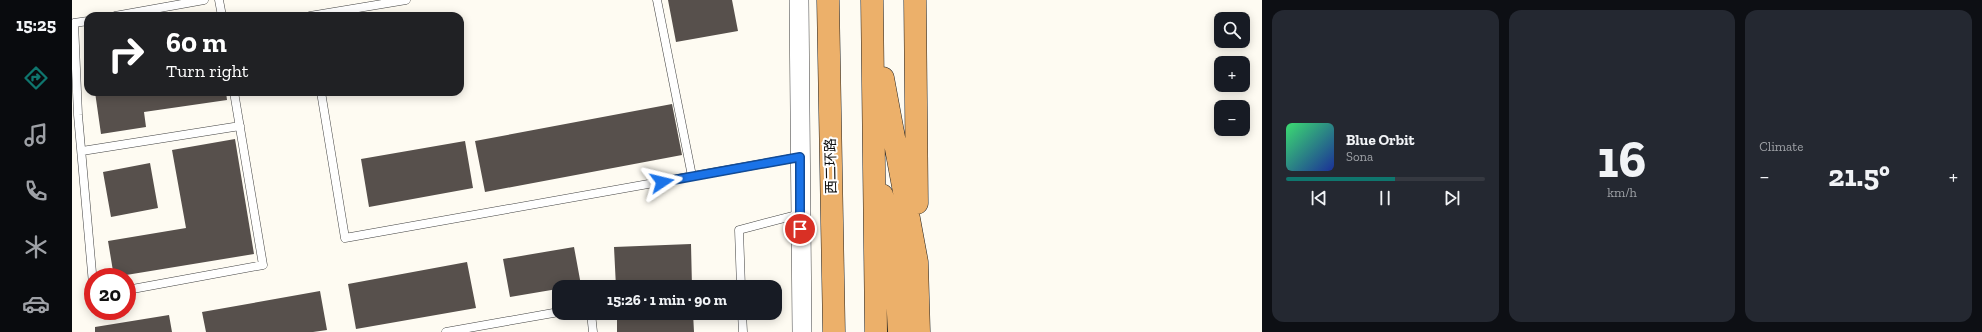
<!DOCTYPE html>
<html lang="en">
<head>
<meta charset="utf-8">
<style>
	:root { --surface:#171b24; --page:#242831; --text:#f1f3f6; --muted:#9ea1a6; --line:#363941; --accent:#0f766e }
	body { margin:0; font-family:"Zilla Slab","Noto Sans SC",serif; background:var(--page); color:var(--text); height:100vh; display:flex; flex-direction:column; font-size:15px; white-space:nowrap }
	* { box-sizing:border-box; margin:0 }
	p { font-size:13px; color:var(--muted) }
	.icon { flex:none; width:22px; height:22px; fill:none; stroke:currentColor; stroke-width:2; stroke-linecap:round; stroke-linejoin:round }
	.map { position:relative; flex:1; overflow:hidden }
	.side { display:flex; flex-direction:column; gap:10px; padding:10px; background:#0d0f14; width:720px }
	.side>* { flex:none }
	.hud { position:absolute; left:12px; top:12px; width:380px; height:84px; border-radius:12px; box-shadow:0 2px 10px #0003; background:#202124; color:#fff; overflow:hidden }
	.controls { position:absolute; left:1142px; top:12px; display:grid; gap:8px }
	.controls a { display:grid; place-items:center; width:36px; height:36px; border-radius:8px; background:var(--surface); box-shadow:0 2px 10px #0003; font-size:20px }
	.speed { position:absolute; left:12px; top:268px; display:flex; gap:8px; font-size:20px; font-weight:700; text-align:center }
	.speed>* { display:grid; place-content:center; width:52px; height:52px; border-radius:50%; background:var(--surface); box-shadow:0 2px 10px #0003; line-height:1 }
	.speed .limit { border:6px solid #d22; background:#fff; color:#111 }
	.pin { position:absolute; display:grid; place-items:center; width:34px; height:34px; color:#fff; margin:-17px; border:2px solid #fff; border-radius:50%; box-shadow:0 1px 4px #0007 }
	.me { position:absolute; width:44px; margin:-22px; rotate:80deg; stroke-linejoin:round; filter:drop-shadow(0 0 3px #0008) }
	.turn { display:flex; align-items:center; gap:14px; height:84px; padding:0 16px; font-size:18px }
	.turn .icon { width:52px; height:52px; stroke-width:2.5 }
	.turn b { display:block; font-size:28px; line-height:34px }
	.big { font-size:30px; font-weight:800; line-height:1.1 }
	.side .tile { flex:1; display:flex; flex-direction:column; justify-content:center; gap:6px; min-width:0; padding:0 14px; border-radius:12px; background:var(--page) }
	.side .dial { align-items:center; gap:0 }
	.dial b { font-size:52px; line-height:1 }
	.song { display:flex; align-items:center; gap:12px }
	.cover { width:48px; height:48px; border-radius:6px; background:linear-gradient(135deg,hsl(140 70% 55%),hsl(230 70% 35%)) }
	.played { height:4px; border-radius:2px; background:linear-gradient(90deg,var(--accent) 55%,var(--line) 55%) }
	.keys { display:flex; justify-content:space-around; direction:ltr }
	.heat { display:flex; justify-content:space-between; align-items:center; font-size:22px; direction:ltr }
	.side .tiles { flex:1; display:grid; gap:10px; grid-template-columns:repeat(3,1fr) }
	.trip { position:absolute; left:480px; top:280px; width:230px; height:40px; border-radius:12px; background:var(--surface); box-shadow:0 2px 10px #0003; font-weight:800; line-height:40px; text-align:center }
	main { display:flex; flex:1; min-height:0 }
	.tabs { display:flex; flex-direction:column; width:72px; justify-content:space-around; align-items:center; background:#090b0e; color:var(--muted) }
	.tabs .icon { width:28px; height:28px }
	.tabs .selected { color:var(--accent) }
	.tabs b { font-size:18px; color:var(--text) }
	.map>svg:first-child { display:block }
	.building { fill:#57504c }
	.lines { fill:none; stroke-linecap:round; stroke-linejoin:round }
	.service-casing { stroke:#424242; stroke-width:9 }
	.tertiary-casing { stroke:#424242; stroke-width:20 }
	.trunk-casing { stroke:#202020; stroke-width:23 }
	.service { stroke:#fff; stroke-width:8 }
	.tertiary { stroke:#fff; stroke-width:19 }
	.trunk { stroke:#ecb06a; stroke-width:22 }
	.route-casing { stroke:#114b97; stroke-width:10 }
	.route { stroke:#1a73e8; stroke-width:7 }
	.labels { text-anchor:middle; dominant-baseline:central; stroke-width:4; stroke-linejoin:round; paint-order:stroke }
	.street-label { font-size:14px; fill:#0f0f0f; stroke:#fff }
</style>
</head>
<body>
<main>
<nav class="tabs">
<b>15:25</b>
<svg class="icon selected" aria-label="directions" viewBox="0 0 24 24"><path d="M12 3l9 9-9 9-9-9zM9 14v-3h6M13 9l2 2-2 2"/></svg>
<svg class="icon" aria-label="music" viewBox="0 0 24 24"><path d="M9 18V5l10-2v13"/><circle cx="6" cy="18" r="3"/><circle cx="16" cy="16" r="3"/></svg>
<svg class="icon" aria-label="phone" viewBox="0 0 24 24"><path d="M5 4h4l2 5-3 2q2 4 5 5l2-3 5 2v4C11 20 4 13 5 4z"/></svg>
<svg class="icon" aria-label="climate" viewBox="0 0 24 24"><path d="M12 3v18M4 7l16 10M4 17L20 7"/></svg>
<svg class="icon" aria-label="car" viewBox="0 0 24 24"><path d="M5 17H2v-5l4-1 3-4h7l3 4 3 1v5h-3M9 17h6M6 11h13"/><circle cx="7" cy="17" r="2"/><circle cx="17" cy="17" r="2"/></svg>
</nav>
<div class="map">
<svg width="1190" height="332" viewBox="0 0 1190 332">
	<rect width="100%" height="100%" fill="#fefbf2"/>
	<path class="building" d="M596,0h64l6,31 -62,11z
		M23,92h131l1,8 -83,12 2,15 -45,7z
		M600,104l10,51 -197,37 -10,-51z
		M163,139l19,115 -140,23 -6,-36 78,-13 -14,-78z
		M393,141l8,47 -104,19 -8,-48z
		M78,163l8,45 -47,9 -8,-45z
		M619,244l1,43h-76l-2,-40z
		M502,247l7,38 -71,12 -7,-38z
		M395,262l9,46 -120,21 -8,-45z
		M248,291l7,39 -14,2h-107l-4,-20z
		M545,313h76l1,19h-77z
		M97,315l3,17h-77v-5z"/>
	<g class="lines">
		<g class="service-casing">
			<path id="service" d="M147,0l3,16
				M585,0l35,176
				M43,16l89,-16
				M238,16l96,-16
				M16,21l-14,2 4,92 15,169
				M249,92l24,146 455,-81
				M10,151l158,-25
				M669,287l-2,-57 61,-16
				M55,290l136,-25 -29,-173
				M519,313l2,19
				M670,313l1,19
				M374,332l113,-20"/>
		</g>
		<g class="tertiary-casing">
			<path id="tertiary" d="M727,0l3,332"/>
		</g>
		<g class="trunk-casing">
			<path id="trunk" d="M756,0l6,332
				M800,0l4,332
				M843,0l2,203
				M811,78l34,184 2,70
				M810,195l12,43 5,94"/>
		</g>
		<use href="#service" class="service"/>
		<use href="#tertiary" class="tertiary"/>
		<use href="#trunk" class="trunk"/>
	</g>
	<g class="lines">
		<g class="route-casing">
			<path id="route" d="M590,182l138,-25v72"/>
		</g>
		<use href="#route" class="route"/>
	</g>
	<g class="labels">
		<g class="street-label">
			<text transform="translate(759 166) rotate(-91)">西二环路</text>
		</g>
	</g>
</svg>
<div class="controls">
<a><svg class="icon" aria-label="search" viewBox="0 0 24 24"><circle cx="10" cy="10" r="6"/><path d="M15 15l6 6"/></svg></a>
<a>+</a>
<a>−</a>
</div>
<div class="speed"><div class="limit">20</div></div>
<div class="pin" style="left:728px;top:229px;background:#d93025"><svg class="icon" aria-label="arrive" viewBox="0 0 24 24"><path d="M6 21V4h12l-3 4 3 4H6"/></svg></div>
<svg class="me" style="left:590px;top:182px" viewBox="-20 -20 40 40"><path d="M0-17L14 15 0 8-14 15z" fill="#1a73e8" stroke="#fff" stroke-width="4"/></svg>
<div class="trip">15:26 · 1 min · 90 m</div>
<div class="hud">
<div class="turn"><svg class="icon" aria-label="right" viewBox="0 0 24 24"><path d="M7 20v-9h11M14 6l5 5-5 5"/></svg><div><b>60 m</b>Turn right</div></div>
</div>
</div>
<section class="side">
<div class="tiles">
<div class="tile">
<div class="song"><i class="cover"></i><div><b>Blue Orbit</b><p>Sona</p></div></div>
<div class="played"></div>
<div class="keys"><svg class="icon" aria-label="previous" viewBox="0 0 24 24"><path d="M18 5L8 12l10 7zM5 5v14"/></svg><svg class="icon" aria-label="pause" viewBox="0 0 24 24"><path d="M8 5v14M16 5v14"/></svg><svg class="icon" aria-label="next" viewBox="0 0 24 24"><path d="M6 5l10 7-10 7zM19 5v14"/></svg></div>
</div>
<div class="tile dial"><b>16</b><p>km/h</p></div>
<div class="tile"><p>Climate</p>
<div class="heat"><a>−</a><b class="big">21.5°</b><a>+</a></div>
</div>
</div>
</section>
</main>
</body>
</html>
